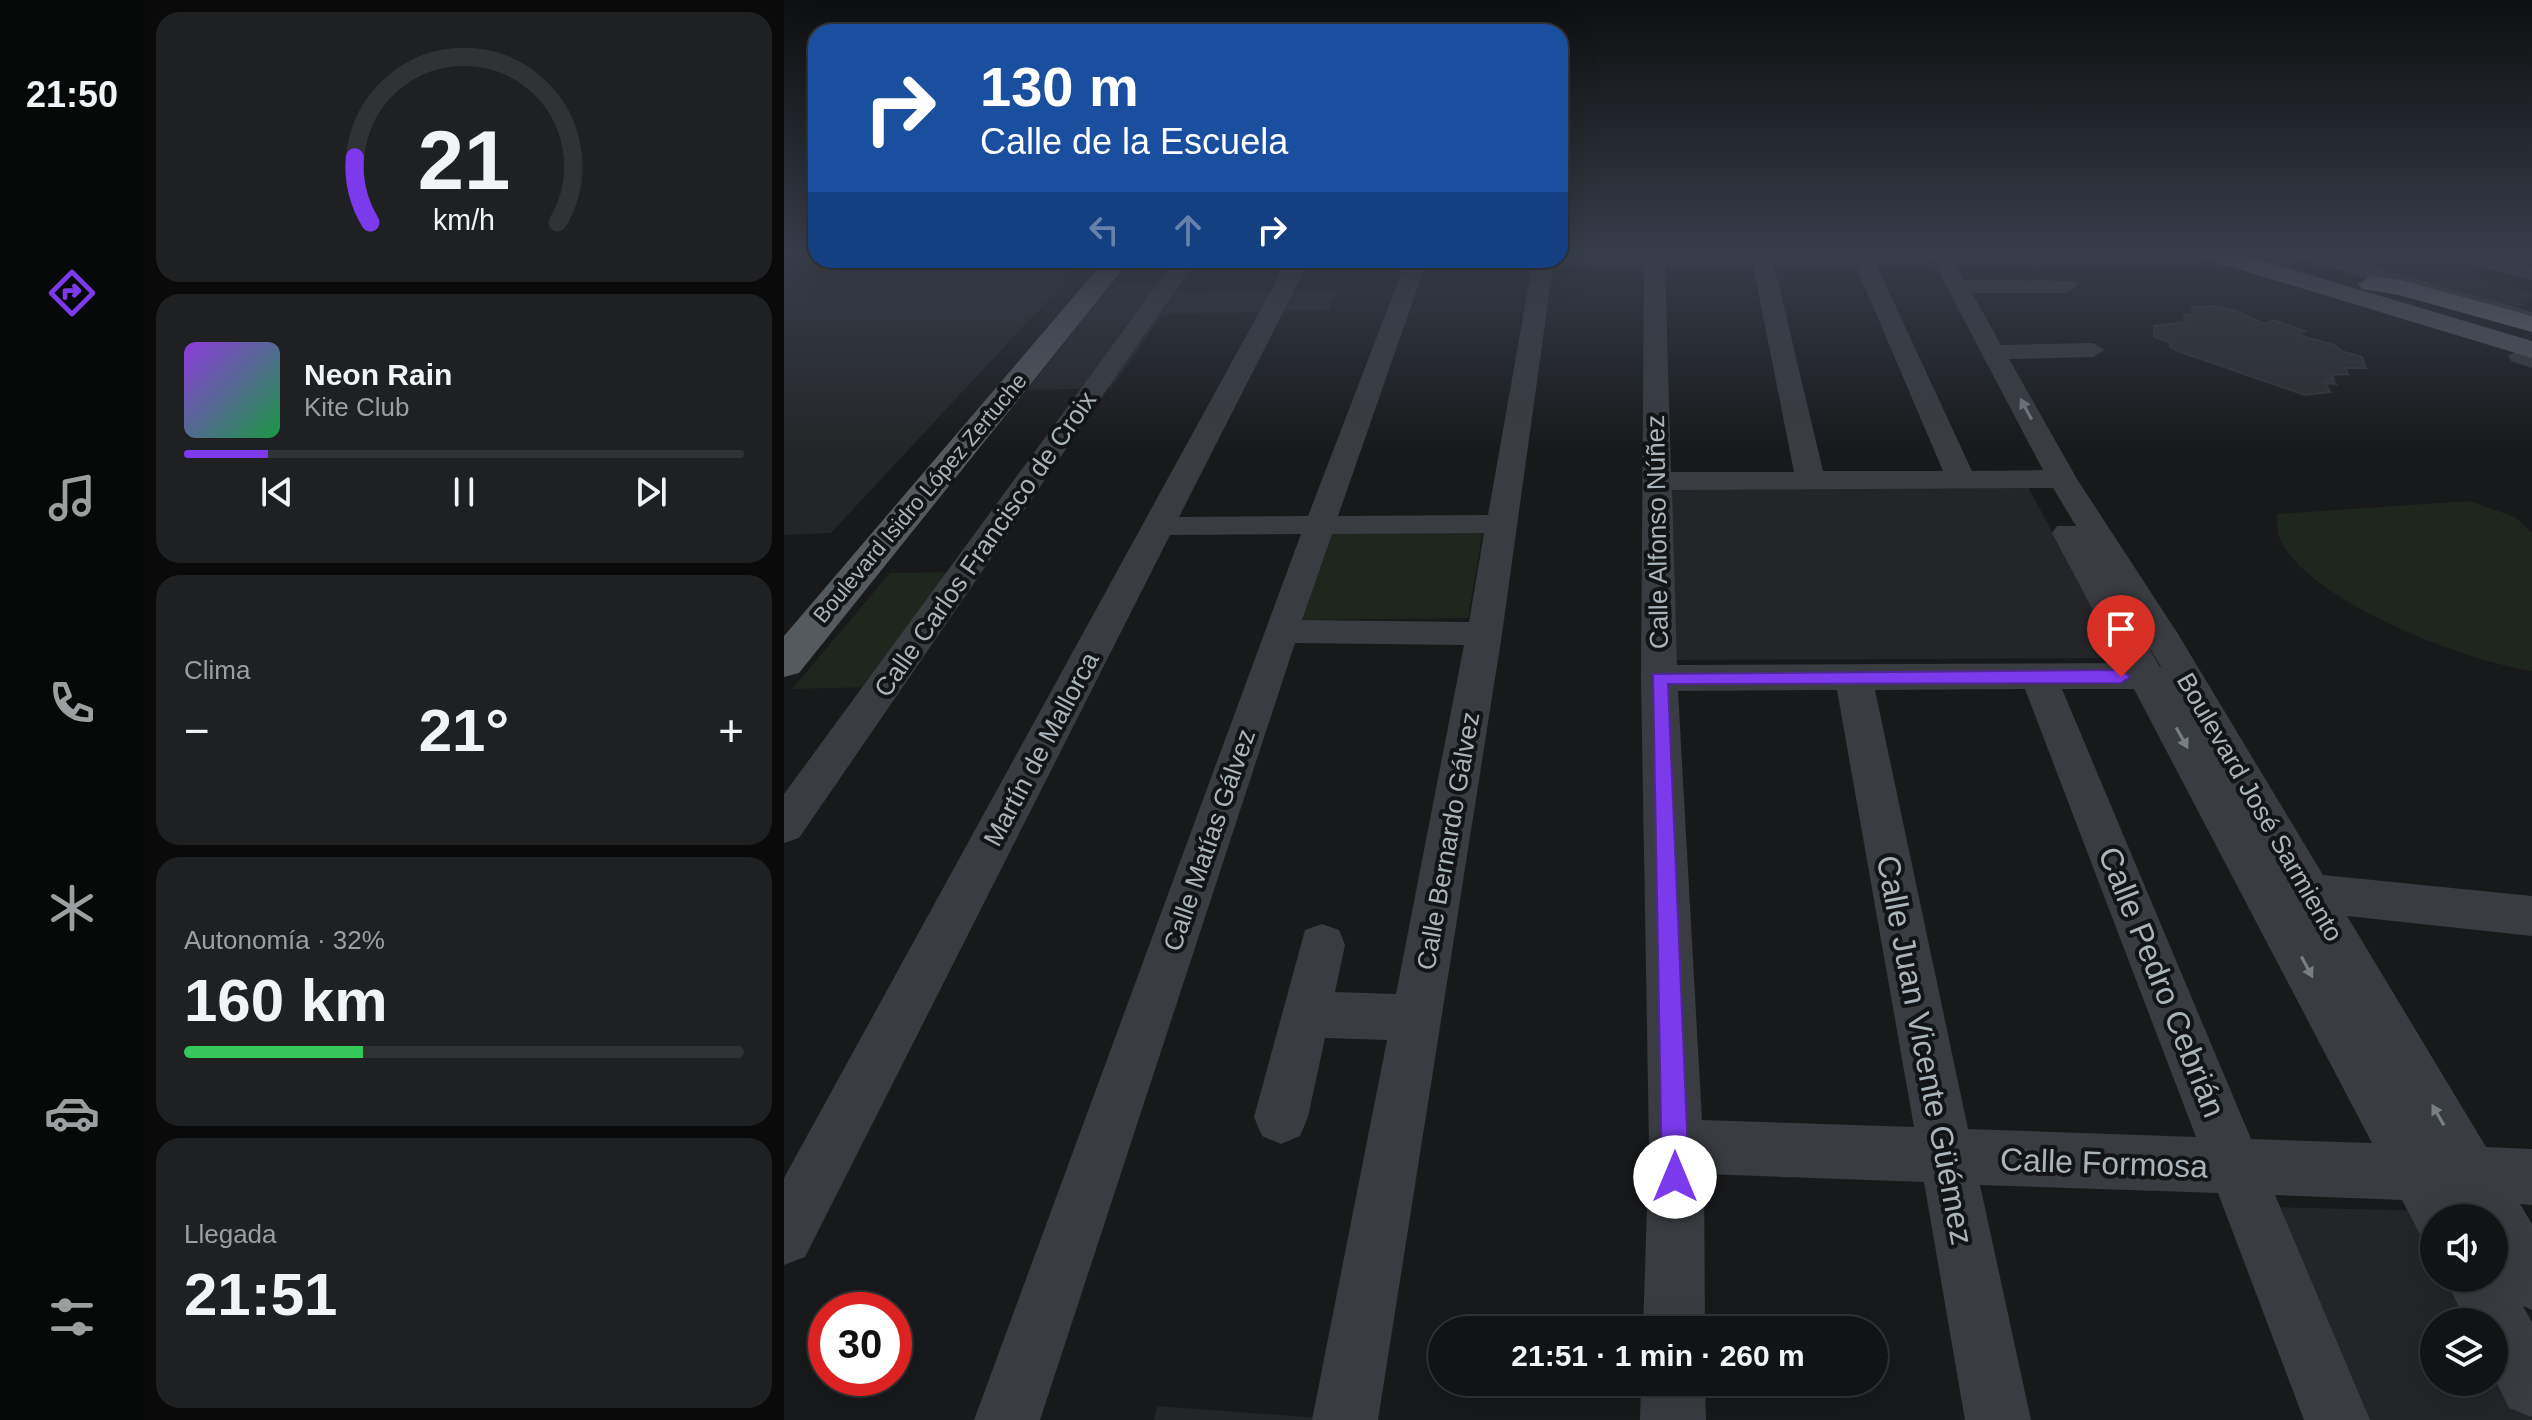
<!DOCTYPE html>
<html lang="es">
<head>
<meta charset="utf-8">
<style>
	:root { --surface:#121314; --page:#1f2022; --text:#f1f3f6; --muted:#9c9ea0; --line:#313234; --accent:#7c3aed }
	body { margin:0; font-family:Helvetica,sans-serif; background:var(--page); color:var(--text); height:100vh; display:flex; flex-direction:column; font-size:30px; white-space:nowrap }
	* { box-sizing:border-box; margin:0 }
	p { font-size:26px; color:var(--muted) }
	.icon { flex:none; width:44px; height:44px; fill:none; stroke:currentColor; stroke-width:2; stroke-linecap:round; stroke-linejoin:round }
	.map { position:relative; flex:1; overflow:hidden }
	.panel { display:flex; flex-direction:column; gap:12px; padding:12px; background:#0a0a0b; width:640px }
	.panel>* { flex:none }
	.top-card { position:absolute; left:24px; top:24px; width:760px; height:244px; border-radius:24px; box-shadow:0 8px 32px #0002,0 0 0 2px var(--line); background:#1a4fa0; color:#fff; overflow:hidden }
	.tools { position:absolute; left:1636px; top:1204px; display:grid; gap:16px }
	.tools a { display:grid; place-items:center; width:88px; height:88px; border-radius:50%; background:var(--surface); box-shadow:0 8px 32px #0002,0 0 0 2px var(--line); font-size:40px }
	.speed { position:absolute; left:24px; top:1292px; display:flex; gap:16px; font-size:40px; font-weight:700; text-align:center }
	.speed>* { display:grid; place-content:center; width:104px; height:104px; border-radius:50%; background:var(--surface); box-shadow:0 8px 32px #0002,0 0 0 2px var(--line); line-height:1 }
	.speed .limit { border:12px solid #d22; background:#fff; color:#111 }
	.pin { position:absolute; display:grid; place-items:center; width:68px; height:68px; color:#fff; margin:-82px -34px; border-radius:50% 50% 50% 0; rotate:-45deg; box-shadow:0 0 8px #0007 }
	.pin .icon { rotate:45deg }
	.me { position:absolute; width:88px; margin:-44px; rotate:0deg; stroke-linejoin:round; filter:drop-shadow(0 0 6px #0008) }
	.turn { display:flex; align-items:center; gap:28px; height:168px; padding:0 40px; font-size:36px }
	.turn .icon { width:104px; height:104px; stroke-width:2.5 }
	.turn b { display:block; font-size:56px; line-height:68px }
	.lanes { display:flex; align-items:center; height:76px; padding:0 40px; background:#0003; justify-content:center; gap:40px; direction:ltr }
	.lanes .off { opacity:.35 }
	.big { font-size:60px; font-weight:700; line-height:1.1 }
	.panel .widget { flex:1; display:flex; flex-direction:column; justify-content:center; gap:12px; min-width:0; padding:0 28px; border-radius:24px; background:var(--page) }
	.panel .dial { align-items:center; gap:0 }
	.dial svg { height:208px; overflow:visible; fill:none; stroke:var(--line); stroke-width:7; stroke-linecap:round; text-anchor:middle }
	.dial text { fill:var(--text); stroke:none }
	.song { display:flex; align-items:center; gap:24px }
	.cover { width:96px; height:96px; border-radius:12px; background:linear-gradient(135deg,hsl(270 70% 55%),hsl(140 70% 35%)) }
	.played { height:8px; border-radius:4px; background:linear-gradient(90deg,var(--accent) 15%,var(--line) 15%) }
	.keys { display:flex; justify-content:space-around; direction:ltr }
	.heat { display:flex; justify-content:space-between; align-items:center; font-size:44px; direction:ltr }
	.charge { height:12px; border-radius:6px; background:linear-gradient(90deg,#34c759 32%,var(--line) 0) }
	.trip { position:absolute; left:644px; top:1316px; width:460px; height:80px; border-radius:40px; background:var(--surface); box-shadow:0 8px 32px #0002,0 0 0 2px var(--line); font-weight:700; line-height:80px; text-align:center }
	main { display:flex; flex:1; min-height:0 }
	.tab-bar { display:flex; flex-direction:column; width:144px; justify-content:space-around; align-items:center; background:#070808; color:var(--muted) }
	.tab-bar .icon { width:56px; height:56px }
	.tab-bar .active { color:var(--accent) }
	.tab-bar b { font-size:36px; color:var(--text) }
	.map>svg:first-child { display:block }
	.built { fill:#242528; fill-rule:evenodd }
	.green { fill:#1f261e }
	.building { fill:#2b2c2f; stroke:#323437; stroke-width:2 }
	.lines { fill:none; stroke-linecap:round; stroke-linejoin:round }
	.minor { fill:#393c40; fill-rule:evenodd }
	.major { fill:#555a5f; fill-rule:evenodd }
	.highway { fill:#656c72; fill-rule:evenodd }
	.oneway { fill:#777f84 }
	.route { fill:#7c3aed; stroke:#51269a; stroke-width:2 }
	.labels { text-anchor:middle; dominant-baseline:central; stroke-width:8; stroke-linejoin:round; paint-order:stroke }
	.far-street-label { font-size:22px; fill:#aab5bb; stroke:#131416 }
	.street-label { font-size:26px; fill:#aab5bb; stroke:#131416 }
	.near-street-label { font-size:32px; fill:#aab5bb; stroke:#131416 }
</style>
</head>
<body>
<main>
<nav class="tab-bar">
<b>21:50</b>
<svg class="icon active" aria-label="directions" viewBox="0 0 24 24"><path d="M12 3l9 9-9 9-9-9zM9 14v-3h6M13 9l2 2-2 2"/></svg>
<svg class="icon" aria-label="music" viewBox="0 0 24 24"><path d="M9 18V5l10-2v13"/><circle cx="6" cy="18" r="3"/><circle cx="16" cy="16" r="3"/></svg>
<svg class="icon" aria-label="phone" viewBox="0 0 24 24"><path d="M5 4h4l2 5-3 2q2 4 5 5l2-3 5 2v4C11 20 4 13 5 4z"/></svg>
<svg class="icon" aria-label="climate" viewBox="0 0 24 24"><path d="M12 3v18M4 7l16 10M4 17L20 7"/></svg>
<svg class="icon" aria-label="car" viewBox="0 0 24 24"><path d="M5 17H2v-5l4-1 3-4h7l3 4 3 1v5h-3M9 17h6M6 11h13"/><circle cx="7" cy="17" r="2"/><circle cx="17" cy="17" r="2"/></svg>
<svg class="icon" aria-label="filters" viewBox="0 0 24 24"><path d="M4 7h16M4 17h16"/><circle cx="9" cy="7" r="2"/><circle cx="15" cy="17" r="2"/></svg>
</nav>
<section class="panel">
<div class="widget dial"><svg viewBox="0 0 100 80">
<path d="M14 69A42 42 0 1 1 86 69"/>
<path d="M14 69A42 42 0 0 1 8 44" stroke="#7c3aed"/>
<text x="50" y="56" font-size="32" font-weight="700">21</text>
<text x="50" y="72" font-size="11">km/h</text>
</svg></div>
<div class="widget">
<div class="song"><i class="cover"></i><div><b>Neon Rain</b><p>Kite Club</p></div></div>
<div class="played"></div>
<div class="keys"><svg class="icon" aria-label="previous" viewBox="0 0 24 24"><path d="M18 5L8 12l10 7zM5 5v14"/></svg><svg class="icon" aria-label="pause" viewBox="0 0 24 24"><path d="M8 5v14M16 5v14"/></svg><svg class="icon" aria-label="next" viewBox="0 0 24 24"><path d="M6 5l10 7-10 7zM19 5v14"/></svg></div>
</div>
<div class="widget"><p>Clima</p>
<div class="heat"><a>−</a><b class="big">21°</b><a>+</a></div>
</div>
<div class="widget"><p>Autonomía · 32%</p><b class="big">160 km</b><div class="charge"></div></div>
<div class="widget"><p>Llegada</p><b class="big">21:51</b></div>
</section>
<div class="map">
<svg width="1748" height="1420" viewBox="0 0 1748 1420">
	<rect width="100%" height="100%" fill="#18191b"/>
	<path class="built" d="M0,251h32v9h269l-254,273 -47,2z
		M1529,251h64l59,17 16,-12 25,7 -11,12 66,18v4l-15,13z
		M401,281l-10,11 162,-2 -8,20 -166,4 -52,74 -84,2 85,-107z
		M1242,483l94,175 -443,2 -8,-173z
		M1485,1207l170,4 -5,7v60h40l58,112v30h-173zM1650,1322h60v60h-60z
		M373,1406l190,14h-193z"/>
	<path class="green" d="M1685,501l46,16 17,16v138c-64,-9 -225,-70 -252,-132 -3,-7 -3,-17 -3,-25z
		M700,524l-16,94 -168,2 31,-94z
		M175,572l-88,115 -79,2 98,-116z"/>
	<path class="building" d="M1429,306l23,5 29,13 8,-4 32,11 -7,4 36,10 7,6 21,6 4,11h-21l3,6 -16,1 2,4h-3l5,5 -11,-1 5,9 -25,3 -127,-44 -8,-4v-5l-16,-5v-11l31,-4 -1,-7h9l-1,-8z"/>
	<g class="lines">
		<path class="minor" d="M1085,251h79l17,29 109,1 3,5 -11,7h-94l29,52 92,-2 12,7 -12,7 -84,2 68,120 101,155 145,241 209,21v40l-185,-20 139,231 46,2v56l-12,-1 12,20v86l-9,-4 9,16v95l-23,-9 -15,-31v-55h-28l-21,-44h49v-60h-60v25l-12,-5 -20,-38 -127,-5 95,225h-66l-86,-227 -238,-8 51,235h-66l-41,-238 -220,-8 1,156h-62l6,-184 -8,-468 3,-413 -91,1 -51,368 -124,786h-66l75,-380 -62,-2 -17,79 -8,19 -19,8 -19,-8 -8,-19 51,-187 17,-6 17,6 6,15 -10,47 61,2 68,-349 -169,-2 -255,777h-66l327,-886 -131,1 -365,722 -21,8v-87l500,-911h-93l-392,571 -15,5v-49l386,-527h-53l-7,-2 -3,-5h453v-7zM1148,259l111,211 -71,1 -96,-207h46zM1071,264l88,207h-120l-49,-206zM881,265h88l41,207h-123zM620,266l-96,250 -129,1 127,-250zM641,266h107l-44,249 -150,1zM1269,488l23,38h-19l-5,7 69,130 -444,2 -5,-175zM700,533l-15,89 -167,-2 30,-86zM1340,605l37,62h-1zM1241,689l171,448 -228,-8 -93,-439zM1278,689h72l238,454 -121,-4zM1053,690l77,437 -212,-7 -24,-429z
			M1500,251h34l214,61v14l-245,-71z
			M1653,251h35l60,16v13l-92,-25z
			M1736,349l12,3v16l-21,-7 -3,-5z
			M857,1382h64l1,38h-66z"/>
		<path class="major" d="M1407,251h39l302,90v17l-337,-102z
			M321,260h25l-331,413 -15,4v-41z"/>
		<path class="highway" d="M1587,276l30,4 131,36v16l-133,-37 -37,-6 -4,-5z"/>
	</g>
	<defs><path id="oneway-solid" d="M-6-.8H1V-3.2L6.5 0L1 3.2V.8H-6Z" transform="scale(2)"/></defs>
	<g class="oneway">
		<use href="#oneway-solid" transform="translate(1242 409) rotate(-118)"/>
		<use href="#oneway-solid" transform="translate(1398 738) rotate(61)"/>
		<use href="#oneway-solid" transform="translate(1523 967) rotate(62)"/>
		<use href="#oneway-solid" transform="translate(1654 1115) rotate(-120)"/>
	</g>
	<linearGradient id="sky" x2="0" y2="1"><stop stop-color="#0d0e0f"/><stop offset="0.56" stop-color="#373e4a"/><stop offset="1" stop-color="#373e4a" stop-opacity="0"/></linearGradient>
	<rect width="1748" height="450" fill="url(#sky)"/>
	<path class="route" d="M1337,670l9,7 -9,6 -453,1 21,493 -4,9 -10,4 -9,-4 -4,-9 -9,-503z"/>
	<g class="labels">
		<g class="far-street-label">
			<text transform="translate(136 498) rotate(-50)">Boulevard Isidro López Zertuche</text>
		</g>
		<g class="street-label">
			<text transform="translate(873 532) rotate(-91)">Calle Alfonso Núñez</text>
			<text transform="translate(201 544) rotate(-55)">Calle Carlos Francisco de Croix</text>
			<text transform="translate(257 749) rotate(-62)">Martín de Mallorca</text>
			<text transform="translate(1476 807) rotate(60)">Boulevard José Sarmiento</text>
			<text transform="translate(425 840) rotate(-71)">Calle Matías Gálvez</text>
			<text transform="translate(664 841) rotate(-80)">Calle Bernardo Gálvez</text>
		</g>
		<g class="near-street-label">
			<text transform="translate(1378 982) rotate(68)">Calle Pedro Cebrián</text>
			<text transform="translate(1141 1050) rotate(79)">Calle Juan Vicente Güémez</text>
			<text transform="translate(1320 1163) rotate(2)">Calle Formosa</text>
		</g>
	</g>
</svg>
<div class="tools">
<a><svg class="icon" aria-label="sound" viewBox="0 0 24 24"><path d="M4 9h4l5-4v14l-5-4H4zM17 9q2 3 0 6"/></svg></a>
<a><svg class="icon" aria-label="layers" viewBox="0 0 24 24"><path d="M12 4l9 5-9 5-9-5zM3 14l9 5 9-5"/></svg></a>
</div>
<div class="speed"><div class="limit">30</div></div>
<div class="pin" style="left:1337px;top:677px;background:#d93025"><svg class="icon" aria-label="arrive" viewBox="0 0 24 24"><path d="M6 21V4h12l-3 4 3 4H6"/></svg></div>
<svg class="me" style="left:891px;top:1177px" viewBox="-20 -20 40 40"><circle r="19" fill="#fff"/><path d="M0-13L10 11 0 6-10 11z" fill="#7c3aed"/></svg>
<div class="trip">21:51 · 1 min · 260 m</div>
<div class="top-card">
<div class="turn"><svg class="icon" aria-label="right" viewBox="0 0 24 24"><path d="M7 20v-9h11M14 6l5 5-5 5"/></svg><div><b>130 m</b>Calle de la Escuela</div></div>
<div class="lanes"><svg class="icon off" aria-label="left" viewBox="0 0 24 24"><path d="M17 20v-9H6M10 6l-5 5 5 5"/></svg><svg class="icon off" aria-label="ahead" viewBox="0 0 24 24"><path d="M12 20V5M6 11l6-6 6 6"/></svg><svg class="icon" aria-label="right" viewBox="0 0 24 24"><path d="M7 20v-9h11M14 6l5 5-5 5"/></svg></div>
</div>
</div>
</main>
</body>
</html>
